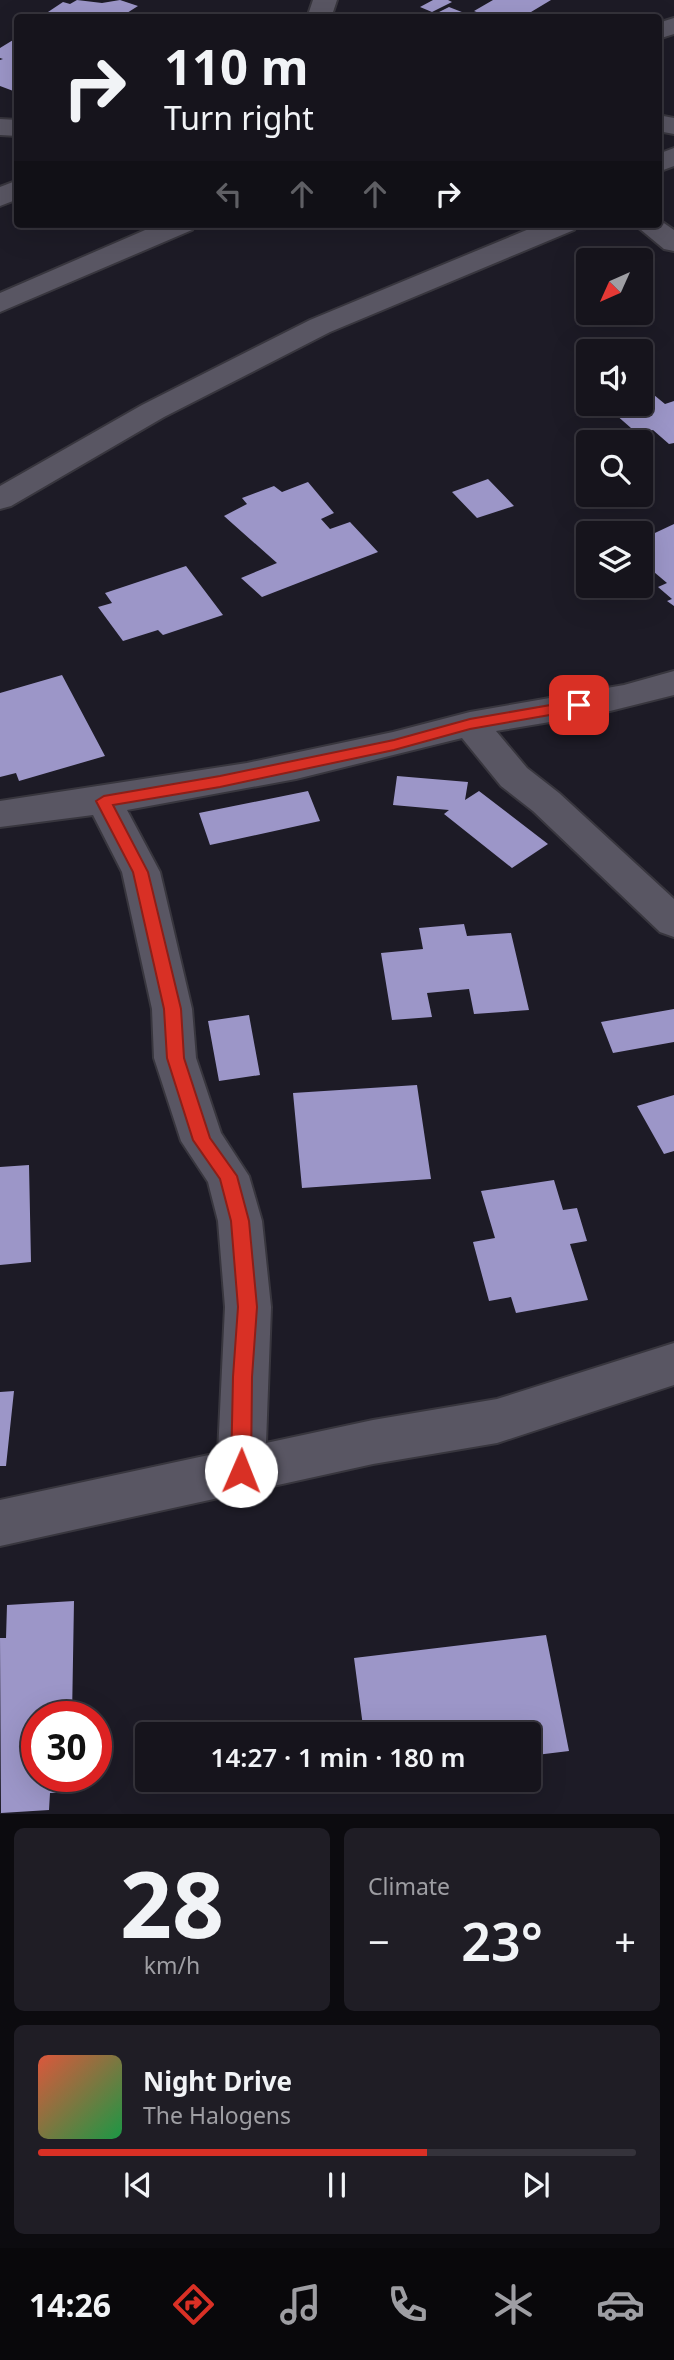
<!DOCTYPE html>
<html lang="en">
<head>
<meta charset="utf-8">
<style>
	:root { --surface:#16141c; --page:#1f1d25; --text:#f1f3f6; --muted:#9e9ea3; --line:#35333b; --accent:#d93025 }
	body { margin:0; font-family:"Noto Sans",sans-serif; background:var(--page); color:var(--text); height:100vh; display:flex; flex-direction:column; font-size:26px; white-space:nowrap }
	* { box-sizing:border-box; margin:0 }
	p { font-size:23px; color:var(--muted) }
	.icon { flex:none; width:38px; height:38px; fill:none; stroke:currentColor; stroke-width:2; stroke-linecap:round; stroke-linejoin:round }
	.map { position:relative; height:1814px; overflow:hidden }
	.details { display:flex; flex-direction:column; gap:14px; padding:14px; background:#0c0b0f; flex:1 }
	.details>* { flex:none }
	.guide { position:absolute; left:14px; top:14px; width:648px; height:214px; border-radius:7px; box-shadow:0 7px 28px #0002,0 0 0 2px var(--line); background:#16141c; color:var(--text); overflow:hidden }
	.needle { width:46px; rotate:225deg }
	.fabs { position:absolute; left:576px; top:248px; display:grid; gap:14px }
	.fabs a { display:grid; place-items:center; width:77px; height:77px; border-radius:7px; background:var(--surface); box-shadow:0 7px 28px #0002,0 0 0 2px var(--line); font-size:35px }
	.speed { position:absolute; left:21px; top:1701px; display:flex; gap:14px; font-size:35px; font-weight:700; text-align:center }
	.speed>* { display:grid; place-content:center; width:91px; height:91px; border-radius:50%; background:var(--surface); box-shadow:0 7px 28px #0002,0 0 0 2px var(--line); line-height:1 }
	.speed .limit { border:10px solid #d22; background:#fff; color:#111 }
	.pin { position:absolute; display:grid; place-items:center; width:60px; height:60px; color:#fff; margin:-30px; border-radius:14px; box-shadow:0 4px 10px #0006 }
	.me { position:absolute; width:77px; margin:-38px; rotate:1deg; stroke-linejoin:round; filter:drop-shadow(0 0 5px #0008) }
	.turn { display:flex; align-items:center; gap:24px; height:147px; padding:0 35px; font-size:32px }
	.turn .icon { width:91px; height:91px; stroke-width:2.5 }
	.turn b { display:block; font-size:49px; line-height:60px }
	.lanes { display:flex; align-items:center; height:66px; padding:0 35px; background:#0003; justify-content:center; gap:35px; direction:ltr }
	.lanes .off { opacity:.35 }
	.big { font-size:52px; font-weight:600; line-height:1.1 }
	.details .card { flex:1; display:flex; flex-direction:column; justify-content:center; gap:10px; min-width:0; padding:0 24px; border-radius:10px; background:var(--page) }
	.details .dial { align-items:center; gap:0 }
	.dial b { font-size:91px; line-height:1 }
	.song { display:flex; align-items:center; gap:21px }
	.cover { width:84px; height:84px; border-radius:10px; background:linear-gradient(135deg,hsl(10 70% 55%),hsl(140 70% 35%)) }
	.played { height:7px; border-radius:4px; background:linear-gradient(90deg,var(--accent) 65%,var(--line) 65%) }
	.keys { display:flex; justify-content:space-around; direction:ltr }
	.heat { display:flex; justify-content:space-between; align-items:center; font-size:38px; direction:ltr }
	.details .tiles { flex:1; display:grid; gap:14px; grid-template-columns:1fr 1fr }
	.card:last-child { grid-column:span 2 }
	.trip { position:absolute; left:135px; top:1722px; width:406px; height:70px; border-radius:7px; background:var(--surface); box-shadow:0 7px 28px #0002,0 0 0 2px var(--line); font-weight:600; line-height:70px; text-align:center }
	.tab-bar { display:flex; height:112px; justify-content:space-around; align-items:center; background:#09080b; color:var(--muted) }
	.tab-bar .icon { width:49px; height:49px }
	.tab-bar .active { color:var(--accent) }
	.tab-bar b { font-size:32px; color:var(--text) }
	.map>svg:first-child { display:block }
	.building { fill:#9c96c8 }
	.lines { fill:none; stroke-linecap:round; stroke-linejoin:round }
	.minor-casing { stroke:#38363e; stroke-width:4 }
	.tertiary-casing { stroke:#38363e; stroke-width:4 }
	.minor { fill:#595663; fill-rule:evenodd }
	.tertiary { fill:#595663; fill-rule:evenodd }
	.route { fill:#d93025; stroke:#8d1f18; stroke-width:2 }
</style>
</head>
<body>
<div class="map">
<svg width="674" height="1814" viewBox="0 0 674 1814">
	<rect width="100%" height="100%" fill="#1d1b26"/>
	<path class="building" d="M77,0l25,3 18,-3 18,6 -19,12h-80l24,-16 7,2z
		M433,0h15l4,2 -20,10 -12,-5z
		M493,0h58l-30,18h-30l-17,-7z
		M449,7l18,7 -6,4h-17l-9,-4z
		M18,37v54l-2,1 -16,-6v-26l3,-1 -3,-1v-10z
		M654,395l11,9 9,-3v42l-5,1 -16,-14 -14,5 -24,-21 16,-6 -4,-4h13v-5z
		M488,479l26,27 -37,12 -25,-26z
		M308,482l26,31 -13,6 9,10 20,-7 28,30 -116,45 -21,-19 36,-15 -53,-47 23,-12 -5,-6 32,-12 8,6z
		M674,524v82l-7,-5 5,-2 -14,-12 9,-4 -13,-11 -14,7v-39z
		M186,566l37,49 -60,20 -5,-5 -35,11 -25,-34 14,-4 -7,-10z
		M62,675l43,81 -86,25 -3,-8 -16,4v-84z
		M397,776l71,6 -3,18 14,-9 69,53 -36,24 -68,-54 5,-4 -56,-5z
		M308,791l12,30 -110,24 -11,-32z
		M464,924l3,12 44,-3 18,77 -55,4 -5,-25 -42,4 5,24 -40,3 -11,-67 42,-4 -4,-21z
		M674,1009v33l-61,11 -12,-31z
		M249,1015l11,60 -41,6 -11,-60z
		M417,1085l14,94 -129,9 -9,-95z
		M674,1095v56l-10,3 -27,-48z
		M29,1165l2,97 -31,3v-98z
		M554,1180l9,30 14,-2 10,33 -17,3 18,56 -72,13 -5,-16 -22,4 -16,-59 22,-4 -14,-47z
		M14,1391l-8,75h-6v-74z
		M74,1601l-2,116h-35v59h34v16l-21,1 -1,17 -48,3 -1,-175h6l1,-33z
		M546,1635l23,116 -41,5v-22h-164l-10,-76z"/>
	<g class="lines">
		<g class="minor-casing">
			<path id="minor" d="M313,0h24l-6,18h-24z
				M658,115l16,3v16l-16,-3z
				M0,119l18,1v16l-18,-1z
				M674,148v18l-16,6v-18z
				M18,180v19l-18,7v-19z
				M658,219l16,11v21l-10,-2 -30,-25h24z
				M541,224h37l-4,6 -244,102 -166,85 -153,89 -11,3v-23l142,-81 168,-85z
				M674,671v24l-76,19 -102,17 31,37 32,25 115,106v38l-14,-5 -127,-121 -32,-25 -39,-48 -166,41 -169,31 33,62 32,137 4,49 25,75 28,43 13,45 9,86 -5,136 107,-23 124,-21 177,-56v42l-177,58 -124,21 -373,82v-46l218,-47 7,-146 -7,-86 -10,-39 -27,-41 -27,-83 -2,-49 -30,-137 -29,-57 -93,12v-26l247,-38 146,-31 77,-20 154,-27z"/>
		</g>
		<g class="tertiary-casing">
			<path id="tertiary" d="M674,18v16l-16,5v-16z
				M159,224h37l-4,6 -192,82v-19z"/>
		</g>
		<use href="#minor" class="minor"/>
		<use href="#tertiary" class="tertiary"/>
	</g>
	<path class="route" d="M579,700l8,5 -3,4 -114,20 -76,21 -174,37 -107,18 35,67 33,137 3,49 26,80 27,38 12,45 8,86 -5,70 -1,94 -3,7 -7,3 -7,-3 -3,-7 2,-94 5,-70 -7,-86 -11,-42 -27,-39 -26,-82 -3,-49 -31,-137 -37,-71 8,-5 116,-20 174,-36 76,-21z"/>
</svg>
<div class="fabs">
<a><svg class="needle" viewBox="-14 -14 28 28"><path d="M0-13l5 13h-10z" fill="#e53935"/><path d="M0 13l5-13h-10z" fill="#9e9ea3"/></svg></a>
<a><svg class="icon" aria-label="sound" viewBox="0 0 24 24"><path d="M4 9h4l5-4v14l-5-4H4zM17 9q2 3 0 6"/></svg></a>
<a><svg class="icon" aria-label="search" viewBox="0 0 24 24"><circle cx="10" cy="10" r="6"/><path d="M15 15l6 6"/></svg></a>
<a><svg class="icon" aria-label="layers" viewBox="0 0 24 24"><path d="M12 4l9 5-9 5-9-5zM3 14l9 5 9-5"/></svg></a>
</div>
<div class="speed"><div class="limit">30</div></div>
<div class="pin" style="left:579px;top:705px;background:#d93025"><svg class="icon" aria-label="arrive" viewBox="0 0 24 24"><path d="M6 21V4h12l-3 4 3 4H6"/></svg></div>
<svg class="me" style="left:241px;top:1471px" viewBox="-20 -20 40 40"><circle r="19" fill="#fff"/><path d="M0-13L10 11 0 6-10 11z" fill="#d93025"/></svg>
<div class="trip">14:27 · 1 min · 180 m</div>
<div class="guide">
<div class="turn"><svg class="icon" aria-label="right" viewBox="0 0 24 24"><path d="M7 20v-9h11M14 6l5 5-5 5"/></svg><div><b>110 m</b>Turn right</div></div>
<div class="lanes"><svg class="icon off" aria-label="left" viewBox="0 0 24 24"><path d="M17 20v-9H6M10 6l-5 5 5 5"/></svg><svg class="icon off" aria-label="ahead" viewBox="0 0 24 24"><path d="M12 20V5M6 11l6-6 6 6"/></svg><svg class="icon off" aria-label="ahead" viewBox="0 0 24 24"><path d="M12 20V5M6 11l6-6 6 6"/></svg><svg class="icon" aria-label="right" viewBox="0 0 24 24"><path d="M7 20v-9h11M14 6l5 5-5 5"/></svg></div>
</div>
</div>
<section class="details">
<div class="tiles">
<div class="card dial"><b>28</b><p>km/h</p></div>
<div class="card"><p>Climate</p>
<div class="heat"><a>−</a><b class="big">23°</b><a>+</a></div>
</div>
<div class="card">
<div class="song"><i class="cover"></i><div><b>Night Drive</b><p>The Halogens</p></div></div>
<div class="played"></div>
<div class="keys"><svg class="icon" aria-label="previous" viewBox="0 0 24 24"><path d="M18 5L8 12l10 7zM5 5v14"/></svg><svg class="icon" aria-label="pause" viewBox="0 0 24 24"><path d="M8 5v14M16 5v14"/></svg><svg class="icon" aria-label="next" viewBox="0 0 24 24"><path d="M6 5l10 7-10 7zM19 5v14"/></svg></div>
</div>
</div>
</section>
<nav class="tab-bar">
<b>14:26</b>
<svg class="icon active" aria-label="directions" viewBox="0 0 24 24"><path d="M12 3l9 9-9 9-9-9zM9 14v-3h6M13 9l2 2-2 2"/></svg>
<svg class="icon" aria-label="music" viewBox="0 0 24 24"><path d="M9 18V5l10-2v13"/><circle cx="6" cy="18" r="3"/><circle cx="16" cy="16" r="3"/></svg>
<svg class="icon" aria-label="phone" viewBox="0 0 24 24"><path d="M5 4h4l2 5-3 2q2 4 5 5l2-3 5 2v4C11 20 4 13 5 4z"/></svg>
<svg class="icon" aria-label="climate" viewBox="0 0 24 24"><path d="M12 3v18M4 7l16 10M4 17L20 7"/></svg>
<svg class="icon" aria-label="car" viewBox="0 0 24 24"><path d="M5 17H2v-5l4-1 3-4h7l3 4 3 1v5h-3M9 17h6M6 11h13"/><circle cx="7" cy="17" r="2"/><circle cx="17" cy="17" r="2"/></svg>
</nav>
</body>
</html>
